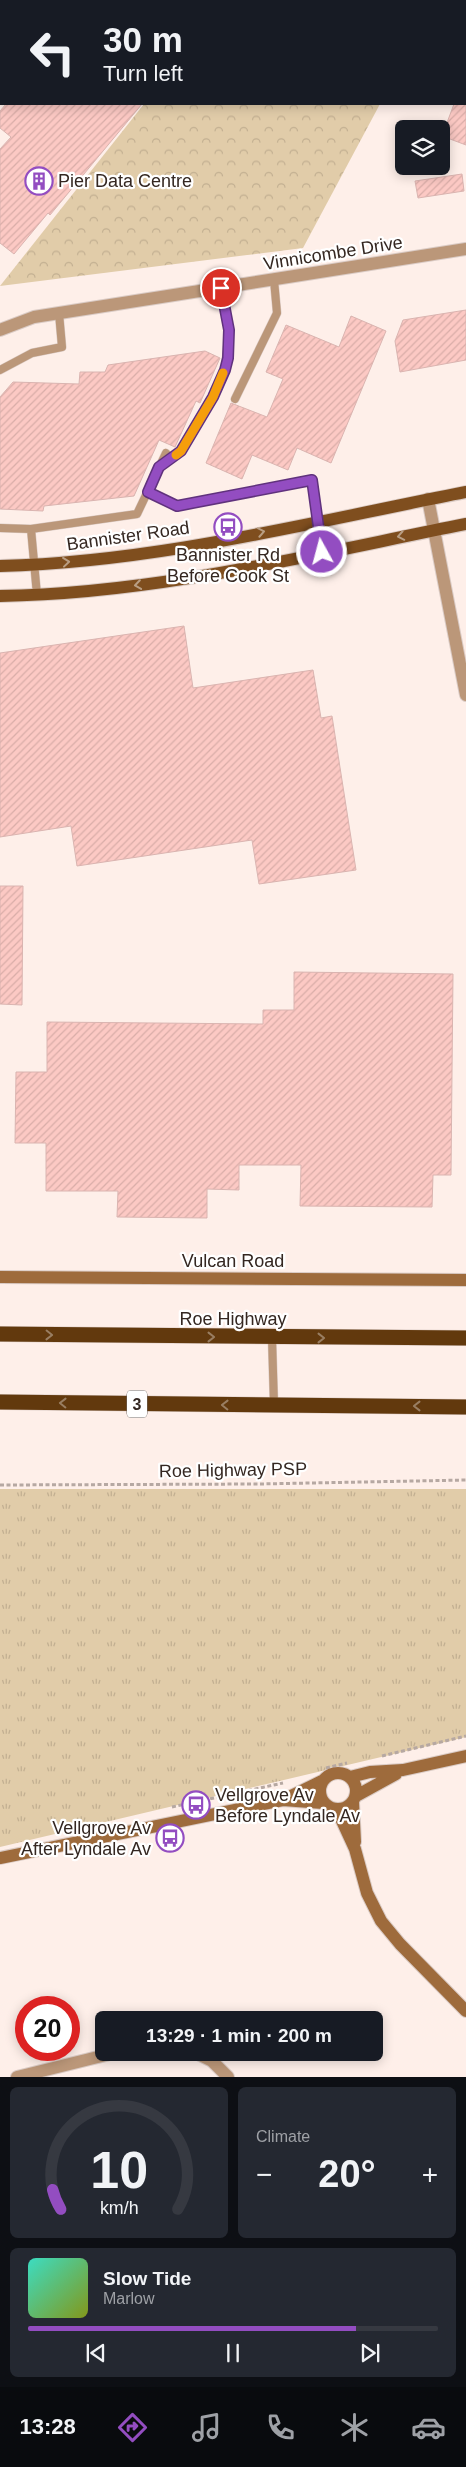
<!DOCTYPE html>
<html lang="en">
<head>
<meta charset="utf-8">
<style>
	:root { --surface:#171b24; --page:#242831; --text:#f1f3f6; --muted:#9ea1a6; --line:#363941; --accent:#934dc1 }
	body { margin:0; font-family:Helvetica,sans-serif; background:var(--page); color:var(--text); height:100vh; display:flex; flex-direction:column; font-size:19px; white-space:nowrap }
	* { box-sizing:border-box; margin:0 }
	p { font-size:16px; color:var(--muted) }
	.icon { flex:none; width:28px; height:28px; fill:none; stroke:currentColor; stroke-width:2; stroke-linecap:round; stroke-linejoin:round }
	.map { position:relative; height:2077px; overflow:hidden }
	.details { display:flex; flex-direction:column; gap:10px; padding:10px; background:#0d0f14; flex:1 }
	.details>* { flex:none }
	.guide { position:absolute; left:0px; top:0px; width:466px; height:105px; box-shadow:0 2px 12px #0003; background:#171b24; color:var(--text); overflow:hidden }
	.buttons { position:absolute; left:395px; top:120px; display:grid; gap:10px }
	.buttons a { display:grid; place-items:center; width:55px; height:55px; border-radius:8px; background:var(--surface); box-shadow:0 2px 12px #0003; font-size:25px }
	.speed { position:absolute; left:15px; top:1996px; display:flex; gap:10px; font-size:25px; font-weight:700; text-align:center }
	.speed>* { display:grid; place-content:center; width:65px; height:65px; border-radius:50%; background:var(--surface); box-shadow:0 2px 12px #0003; line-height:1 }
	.speed .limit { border:8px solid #d22; background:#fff; color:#111 }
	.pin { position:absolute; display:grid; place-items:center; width:42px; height:42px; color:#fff; margin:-21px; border:2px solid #fff; border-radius:50%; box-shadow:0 1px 5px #0007 }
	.me { position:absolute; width:55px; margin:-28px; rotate:353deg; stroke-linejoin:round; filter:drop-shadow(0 0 4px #0008) }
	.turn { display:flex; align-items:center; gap:18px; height:105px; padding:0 20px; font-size:22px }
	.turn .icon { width:65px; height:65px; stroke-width:2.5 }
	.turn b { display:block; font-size:35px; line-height:42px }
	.big { font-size:38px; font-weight:800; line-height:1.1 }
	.details .card { flex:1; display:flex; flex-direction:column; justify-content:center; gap:8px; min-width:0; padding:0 18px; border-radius:8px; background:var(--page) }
	.details .dial { align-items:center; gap:0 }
	.dial svg { height:130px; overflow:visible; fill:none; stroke:var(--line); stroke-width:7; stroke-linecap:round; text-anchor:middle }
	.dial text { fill:var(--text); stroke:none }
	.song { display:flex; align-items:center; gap:15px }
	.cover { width:60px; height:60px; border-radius:8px; background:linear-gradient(135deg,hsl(170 70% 55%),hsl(70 70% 35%)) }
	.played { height:5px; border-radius:2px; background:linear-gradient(90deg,var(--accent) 80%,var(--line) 80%) }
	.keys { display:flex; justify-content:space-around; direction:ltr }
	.heat { display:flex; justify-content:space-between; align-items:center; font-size:28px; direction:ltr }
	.details .tiles { flex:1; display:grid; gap:10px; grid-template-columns:1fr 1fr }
	.card:last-child { grid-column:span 2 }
	.trip { position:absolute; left:95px; top:2011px; width:288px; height:50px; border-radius:8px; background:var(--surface); box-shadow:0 2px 12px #0003; font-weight:800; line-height:50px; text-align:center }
	.tabs { display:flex; height:80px; justify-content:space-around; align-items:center; background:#090b0e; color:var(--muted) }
	.tabs .icon { width:35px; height:35px }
	.tabs .selected { color:var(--accent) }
	.tabs b { font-size:22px; color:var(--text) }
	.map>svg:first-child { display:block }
	.grass { fill:url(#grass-tufts) }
	.park { fill:url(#park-crowns) }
	.building { fill:url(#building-hatch); stroke:#dab4b0 }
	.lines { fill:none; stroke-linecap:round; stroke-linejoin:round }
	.lane-casing { stroke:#dacbc5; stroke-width:9 }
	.street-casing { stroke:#dacbc5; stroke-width:14 }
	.secondary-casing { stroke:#dacbc5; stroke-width:14 }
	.primary-casing { stroke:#dacbc5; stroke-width:14 }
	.highway-casing { stroke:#dacbc5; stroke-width:16 }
	.path { stroke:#b6a8a2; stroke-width:3; stroke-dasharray:4 2.5; stroke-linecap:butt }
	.lane { stroke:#bb9779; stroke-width:8 }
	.street { stroke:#bb9779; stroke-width:12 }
	.secondary { stroke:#9e6b3c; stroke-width:12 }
	.primary { stroke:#7f4e1e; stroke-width:12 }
	.highway { stroke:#62390d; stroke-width:15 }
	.oneway { stroke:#b99e83 }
	.oneway2 { stroke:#997e62 }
	.route-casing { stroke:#60327d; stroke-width:12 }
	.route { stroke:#934dc1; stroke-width:9 }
	.slow { stroke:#f59e0b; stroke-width:9 }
	.labels { text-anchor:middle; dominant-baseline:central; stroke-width:4.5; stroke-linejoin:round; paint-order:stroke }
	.shield { fill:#fff; stroke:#716864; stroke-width:1 }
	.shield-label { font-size:16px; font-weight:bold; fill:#342721 }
	.poi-label { font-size:18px; fill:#342721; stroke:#fff; text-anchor:start }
	.street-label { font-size:18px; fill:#342721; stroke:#fff }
</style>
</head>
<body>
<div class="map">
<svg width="466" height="2077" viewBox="0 0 466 2077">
	<defs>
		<pattern id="grass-tufts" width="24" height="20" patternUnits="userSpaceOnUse" patternTransform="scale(1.25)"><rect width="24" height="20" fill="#e1cca9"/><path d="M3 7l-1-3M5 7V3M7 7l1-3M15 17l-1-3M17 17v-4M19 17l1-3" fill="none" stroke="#c2af91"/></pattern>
		<pattern id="park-crowns" width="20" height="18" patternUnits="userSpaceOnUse" patternTransform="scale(1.25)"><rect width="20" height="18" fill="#e1cca9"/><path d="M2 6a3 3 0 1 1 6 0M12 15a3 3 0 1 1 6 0" fill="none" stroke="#c2af91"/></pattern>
		<pattern id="building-hatch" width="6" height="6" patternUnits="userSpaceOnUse" patternTransform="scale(1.25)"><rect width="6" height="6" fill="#fcc9c4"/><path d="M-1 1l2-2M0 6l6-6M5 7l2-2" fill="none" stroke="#d9ada8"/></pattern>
	</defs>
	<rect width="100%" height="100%" fill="#feefe9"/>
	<path class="grass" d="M0,1489h466v248l-466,110z"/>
	<path class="park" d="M144,104h236l-77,144 -303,38z"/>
	<path class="building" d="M6,104h136l-92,111 -2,-2 -34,41 -14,-11v-94l11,-12 -11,-9v-17z
		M454,104h12v41l-24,-9z
		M462,174l2,17 -46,7 -3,-17z
		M466,310v50l-66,12 -5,-31 8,-21z
		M351,316l35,15 -55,132 -34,-15 -9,22 -36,-15 -10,24 -36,-16 25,-60 36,14 16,-38 -17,-7 20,-47 53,22z
		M205,351l15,7 -20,45 -4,-2 -21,46 -16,-7 -25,56 -90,10 -1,5 -43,-2v-112l13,-15 66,2 1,-12h25l3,-7z
		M184,626l9,62 120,-18 8,48 11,-2 24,154 -97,14 -7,-44 -175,26 -6,-40 -71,11v-184z
		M0,886h23l-1,119 -22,-1z
		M294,972l159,2 -2,201h-18l-1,32 -132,-1 1,-41h-62v25l-32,-1v29l-90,-1 1,-26h-72v-48h-31l1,-71h31v-50l216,2v-14h31z"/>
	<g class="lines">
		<g class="lane-casing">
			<path id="lane" d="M0,370l32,-17 30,-6 -3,-34
				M235,399l42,-86 -3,-33
				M159,467l22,-16 32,-54 12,-27 4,-40 -8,-42
				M148,492l29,14 136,-26 9,72
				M0,528l31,1 6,66
				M31,529l106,-15 29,-61
				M272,1338l2,67"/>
		</g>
		<g class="street-casing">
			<path id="street" d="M0,330l34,-13 432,-68
				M428,499l38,196
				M194,2052l18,9 16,16
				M17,2077l101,-25"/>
		</g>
		<g class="secondary-casing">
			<path id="secondary" d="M0,1277l466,3
				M320 1791a18 18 0 1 1 36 0a18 18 0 1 1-36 0Z
				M350,1777l20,-5 33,-2 63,-14
				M356,1796l40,-22
				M283,1800l39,-19
				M353,1802l2,40
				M337,1810l18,39 12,44 14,28 19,23 66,67
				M0,1858l283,-58 40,3"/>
		</g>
		<g class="primary-casing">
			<path id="primary" d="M0,566c157,-4 312,-44 466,-74
				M0,596c155,-2 314,-42 466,-72"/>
		</g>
		<g class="highway-casing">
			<path id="highway" d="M0,1334l466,4
				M0,1402l466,5"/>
		</g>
		<path class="path" d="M0,1485l258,-1 208,-4
			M382,1756l84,-20
			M326,1768l21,-5
			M172,1807l111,-24"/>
		<use href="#lane" class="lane"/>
		<use href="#street" class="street"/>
		<use href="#secondary" class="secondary"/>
		<use href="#primary" class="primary"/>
		<use href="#highway" class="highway"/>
	</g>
	<defs><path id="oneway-chevron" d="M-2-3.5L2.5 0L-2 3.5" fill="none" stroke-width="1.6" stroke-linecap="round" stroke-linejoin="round" transform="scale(1.25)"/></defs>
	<g class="oneway">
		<use href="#oneway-chevron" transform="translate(261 532) rotate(-11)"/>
		<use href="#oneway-chevron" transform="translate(401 536) rotate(169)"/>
		<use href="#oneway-chevron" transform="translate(66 562) rotate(-6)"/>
		<use href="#oneway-chevron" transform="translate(138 585) rotate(172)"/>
	</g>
	<g class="oneway2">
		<use href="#oneway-chevron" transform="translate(49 1335) rotate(1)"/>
		<use href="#oneway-chevron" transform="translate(211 1337)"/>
		<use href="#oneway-chevron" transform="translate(321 1338)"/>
		<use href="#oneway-chevron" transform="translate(63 1403) rotate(-179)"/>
		<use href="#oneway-chevron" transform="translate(225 1405) rotate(-179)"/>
		<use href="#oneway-chevron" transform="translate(417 1406) rotate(-180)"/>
	</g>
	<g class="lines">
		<g class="route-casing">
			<path id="route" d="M221,288l8,42 -1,28 -3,12 -12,27 -32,54 -22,16 -11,25 29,14 135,-26 10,72"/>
		</g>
		<use href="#route" class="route"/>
		<path class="slow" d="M176,455l5,-4 32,-54 10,-24"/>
	</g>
	<defs>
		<g id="building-ring" transform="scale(1.4375)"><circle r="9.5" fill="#fff" stroke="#934dc1" stroke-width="1.5"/><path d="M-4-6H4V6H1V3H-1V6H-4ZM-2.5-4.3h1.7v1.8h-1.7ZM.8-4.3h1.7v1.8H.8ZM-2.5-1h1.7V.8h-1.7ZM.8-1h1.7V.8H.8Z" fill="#934dc1"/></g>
		<g id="bus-ring" transform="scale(1.4375)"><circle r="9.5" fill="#fff" stroke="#934dc1" stroke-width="1.5"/><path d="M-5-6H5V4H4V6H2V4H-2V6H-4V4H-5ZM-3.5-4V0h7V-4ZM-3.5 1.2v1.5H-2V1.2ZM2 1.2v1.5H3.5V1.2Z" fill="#934dc1"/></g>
	</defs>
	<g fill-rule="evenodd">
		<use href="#building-ring" x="39" y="181"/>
		<use href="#bus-ring" x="228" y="527"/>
		<use href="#bus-ring" x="196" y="1805"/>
		<use href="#bus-ring" x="170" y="1838"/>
	</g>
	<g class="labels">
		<rect class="shield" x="127" y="1390.5" width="20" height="27" rx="4"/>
		<g class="shield-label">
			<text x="137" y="1404">3</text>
		</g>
		<g class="poi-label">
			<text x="58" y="181">Pier Data Centre</text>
			<text x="228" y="555" text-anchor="middle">Bannister Rd<tspan x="228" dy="21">Before Cook St</tspan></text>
			<text x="215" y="1795">Vellgrove Av<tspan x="215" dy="21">Before Lyndale Av</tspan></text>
			<text x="151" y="1828" text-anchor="end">Vellgrove Av<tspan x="151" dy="21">After Lyndale Av</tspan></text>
		</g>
		<g class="street-label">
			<text transform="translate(333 253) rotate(-9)">Vinnicombe Drive</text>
			<text transform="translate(128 536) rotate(-8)">Bannister Road</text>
			<text x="233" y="1261">Vulcan Road</text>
			<text x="233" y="1319">Roe Highway</text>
			<text transform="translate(233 1470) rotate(-1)">Roe Highway PSP</text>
		</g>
	</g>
</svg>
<div class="buttons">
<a><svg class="icon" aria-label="layers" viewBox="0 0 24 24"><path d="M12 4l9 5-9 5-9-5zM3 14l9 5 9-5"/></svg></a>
</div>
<div class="speed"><div class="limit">20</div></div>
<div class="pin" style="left:221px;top:288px;background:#d93025"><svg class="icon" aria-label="arrive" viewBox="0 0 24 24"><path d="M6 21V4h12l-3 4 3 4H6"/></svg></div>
<svg class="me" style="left:322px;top:552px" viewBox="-20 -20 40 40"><circle r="17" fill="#934dc1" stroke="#fff" stroke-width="3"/><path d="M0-11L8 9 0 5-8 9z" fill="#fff"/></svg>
<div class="trip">13:29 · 1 min · 200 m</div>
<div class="guide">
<div class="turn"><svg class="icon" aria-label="left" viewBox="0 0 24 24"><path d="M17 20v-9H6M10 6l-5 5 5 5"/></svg><div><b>30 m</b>Turn left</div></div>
</div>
</div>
<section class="details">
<div class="tiles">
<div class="card dial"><svg viewBox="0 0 100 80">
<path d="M14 69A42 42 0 1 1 86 69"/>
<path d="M14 69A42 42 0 0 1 9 57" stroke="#934dc1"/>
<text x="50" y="56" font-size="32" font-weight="700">10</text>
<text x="50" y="72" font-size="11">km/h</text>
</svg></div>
<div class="card"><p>Climate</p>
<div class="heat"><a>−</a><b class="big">20°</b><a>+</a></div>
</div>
<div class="card">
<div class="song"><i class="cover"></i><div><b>Slow Tide</b><p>Marlow</p></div></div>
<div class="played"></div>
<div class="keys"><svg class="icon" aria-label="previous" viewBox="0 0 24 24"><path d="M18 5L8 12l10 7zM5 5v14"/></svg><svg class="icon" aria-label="pause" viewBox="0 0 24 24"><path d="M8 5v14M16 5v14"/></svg><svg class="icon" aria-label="next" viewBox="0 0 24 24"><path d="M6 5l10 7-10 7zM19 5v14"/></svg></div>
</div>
</div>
</section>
<nav class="tabs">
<b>13:28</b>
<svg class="icon selected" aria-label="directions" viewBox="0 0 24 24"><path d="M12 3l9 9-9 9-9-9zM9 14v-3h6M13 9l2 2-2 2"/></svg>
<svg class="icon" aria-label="music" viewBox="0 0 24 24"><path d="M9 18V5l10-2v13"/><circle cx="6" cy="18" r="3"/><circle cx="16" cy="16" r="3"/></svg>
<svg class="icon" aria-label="phone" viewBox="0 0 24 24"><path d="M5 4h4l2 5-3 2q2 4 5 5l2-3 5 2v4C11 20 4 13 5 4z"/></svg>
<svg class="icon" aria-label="climate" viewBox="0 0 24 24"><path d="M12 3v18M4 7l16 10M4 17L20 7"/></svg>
<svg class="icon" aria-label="car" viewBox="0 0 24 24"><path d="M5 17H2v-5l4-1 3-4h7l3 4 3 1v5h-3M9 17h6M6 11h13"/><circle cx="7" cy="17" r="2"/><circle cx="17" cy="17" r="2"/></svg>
</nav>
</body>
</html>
